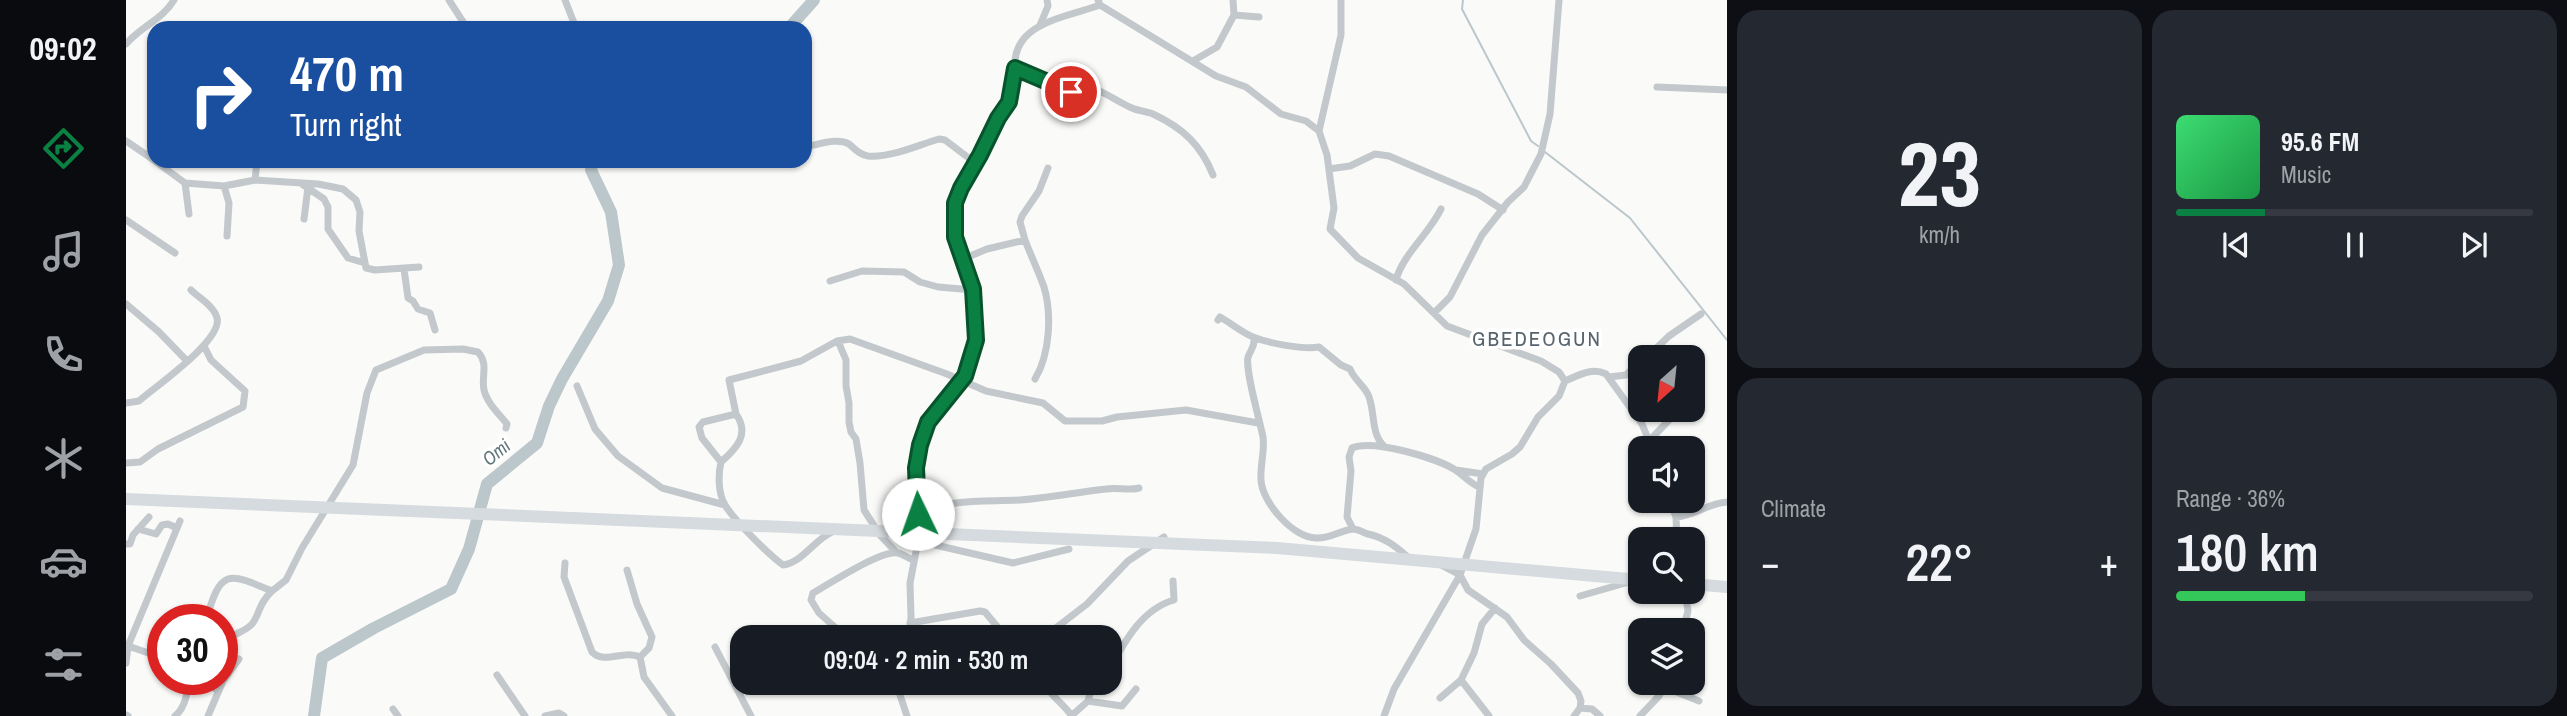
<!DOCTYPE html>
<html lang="en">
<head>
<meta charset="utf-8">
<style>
	:root { --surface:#171b24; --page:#242831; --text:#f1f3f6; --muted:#9ea1a6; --line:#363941; --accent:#0b8043 }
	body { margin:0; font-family:"Archivo Narrow",sans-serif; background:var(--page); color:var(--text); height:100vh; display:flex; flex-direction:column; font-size:26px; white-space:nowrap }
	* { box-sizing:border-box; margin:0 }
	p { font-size:23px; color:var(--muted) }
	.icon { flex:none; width:38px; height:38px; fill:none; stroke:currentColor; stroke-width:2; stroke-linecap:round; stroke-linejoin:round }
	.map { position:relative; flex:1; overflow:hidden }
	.panel { display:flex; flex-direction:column; gap:10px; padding:10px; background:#0d0f14; width:840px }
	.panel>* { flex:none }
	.hud { position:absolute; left:21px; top:21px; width:665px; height:147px; border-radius:21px; box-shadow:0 2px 5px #0004; background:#1a4fa0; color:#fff; overflow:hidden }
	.needle { width:46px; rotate:207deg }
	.fabs { position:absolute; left:1502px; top:345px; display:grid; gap:14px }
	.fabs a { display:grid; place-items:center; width:77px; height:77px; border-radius:14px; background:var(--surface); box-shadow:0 2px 5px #0004; font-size:35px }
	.speed { position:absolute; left:21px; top:604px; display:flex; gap:14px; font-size:35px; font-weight:700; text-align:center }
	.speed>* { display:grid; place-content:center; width:91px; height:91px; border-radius:50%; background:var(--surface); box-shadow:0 2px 5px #0004; line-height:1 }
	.speed .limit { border:10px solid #d22; background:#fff; color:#111 }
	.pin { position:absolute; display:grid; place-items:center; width:60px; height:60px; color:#fff; margin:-30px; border:4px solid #fff; border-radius:50%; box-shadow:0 2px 7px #0007 }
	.me { position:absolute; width:77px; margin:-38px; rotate:357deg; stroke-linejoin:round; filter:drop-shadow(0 0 5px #0008) }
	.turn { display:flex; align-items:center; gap:24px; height:147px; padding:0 28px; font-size:32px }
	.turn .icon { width:91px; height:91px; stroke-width:2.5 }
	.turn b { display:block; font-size:49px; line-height:60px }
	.big { font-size:52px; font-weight:600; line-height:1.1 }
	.panel .card { flex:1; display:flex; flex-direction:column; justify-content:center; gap:10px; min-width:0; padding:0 24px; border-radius:21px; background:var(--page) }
	.panel .dial { align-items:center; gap:0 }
	.dial b { font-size:91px; line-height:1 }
	.song { display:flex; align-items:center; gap:21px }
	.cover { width:84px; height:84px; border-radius:10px; background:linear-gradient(135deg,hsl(140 70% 55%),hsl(140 70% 35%)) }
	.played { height:7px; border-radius:4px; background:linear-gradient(90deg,var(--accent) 25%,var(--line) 25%) }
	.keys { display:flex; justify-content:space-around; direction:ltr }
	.heat { display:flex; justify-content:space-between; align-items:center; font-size:38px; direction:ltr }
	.charge { height:10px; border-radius:5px; background:linear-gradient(90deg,#34c759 36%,var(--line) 0) }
	.panel .tiles { flex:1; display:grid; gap:10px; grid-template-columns:repeat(2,1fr) }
	.trip { position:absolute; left:604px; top:625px; width:392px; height:70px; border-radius:21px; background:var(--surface); box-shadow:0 2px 5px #0004; font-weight:600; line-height:70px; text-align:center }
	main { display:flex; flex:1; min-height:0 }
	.dock { display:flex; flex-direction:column; width:126px; justify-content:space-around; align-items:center; background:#090b0e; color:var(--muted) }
	.dock .icon { width:49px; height:49px }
	.dock .selected { color:var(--accent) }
	.dock b { font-size:32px; color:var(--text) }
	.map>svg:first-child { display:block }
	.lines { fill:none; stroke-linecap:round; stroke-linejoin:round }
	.stream { stroke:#bbc7cb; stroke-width:2 }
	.river { stroke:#bbc7cb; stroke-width:12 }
	.minor { stroke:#c3c8cc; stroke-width:7 }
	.trunk { stroke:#d6dbdf; stroke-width:12 }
	.route-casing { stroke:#07532c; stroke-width:18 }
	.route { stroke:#0b8043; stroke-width:12 }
	.labels { text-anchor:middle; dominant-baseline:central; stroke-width:7; stroke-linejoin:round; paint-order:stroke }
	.water-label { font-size:19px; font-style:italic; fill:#60757c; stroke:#fff }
	.quarter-label { font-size:21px; letter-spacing:2px; fill:#57646e; stroke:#fff }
</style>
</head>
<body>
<main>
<nav class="dock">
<b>09:02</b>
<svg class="icon selected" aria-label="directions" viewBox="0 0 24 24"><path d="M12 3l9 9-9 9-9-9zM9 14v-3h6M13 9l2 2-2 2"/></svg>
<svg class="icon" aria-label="music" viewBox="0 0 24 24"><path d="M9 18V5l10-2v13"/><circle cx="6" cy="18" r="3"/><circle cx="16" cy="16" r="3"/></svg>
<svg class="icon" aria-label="phone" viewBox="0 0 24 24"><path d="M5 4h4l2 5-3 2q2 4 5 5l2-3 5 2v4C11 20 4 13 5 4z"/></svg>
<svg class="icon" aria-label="climate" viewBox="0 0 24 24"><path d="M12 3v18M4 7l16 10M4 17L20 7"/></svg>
<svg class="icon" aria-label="car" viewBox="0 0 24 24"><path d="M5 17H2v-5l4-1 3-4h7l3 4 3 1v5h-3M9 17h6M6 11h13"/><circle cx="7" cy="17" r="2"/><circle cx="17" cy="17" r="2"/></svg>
<svg class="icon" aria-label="filters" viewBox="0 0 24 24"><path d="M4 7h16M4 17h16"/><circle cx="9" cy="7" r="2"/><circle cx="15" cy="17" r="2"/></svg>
</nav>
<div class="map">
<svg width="1601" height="716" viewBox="0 0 1601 716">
	<rect width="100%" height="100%" fill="#fafaf8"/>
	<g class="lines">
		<path class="stream" d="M1337,0l-1,9 69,132 7,5
			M1419,152l85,66 97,122"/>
		<path class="river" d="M663,28l25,-28
			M188,716l8,-58 52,-30 77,-39 18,-40 18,-65 50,-41 12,-37 13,-27 46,-78 11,-36 -8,-53 -20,-42 2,-9"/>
		<path class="minor" d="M323,0l18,28
			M439,0l11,28
			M972,0l2,5 116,71 30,11 35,27 25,7 13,10
			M1107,0l1,15
			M1215,0v35l-22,96 8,24 7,53 -4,21 28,29 46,26 43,42 94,35 18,11 6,9 -6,15 -21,21 -18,30 -8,7 -26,15 -5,9 -5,51 -16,46 -66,114 -10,27
			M974,5c-32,12 -88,17 -85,63l29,11 21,12h17l10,-3c15,5 26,14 40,20 6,3 14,3 21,6 30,14 48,31 60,61
			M914,25l8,-19 -1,-6
			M0,44c14,-17 37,-25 48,-44
			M1067,61l24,-14 17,-32 25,2
			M1531,87l70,3
			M0,141l28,19
			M679,147c13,-2 32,-10 44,-3 6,5 11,11 19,12 23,2 50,-11 71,-17l6,1 29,22
			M29,161l30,22 4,31
			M1203,169l21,-3 25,-12 14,2 89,38 25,16
			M129,180l2,-19
			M59,183l39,3 31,-6 63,4 25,5 13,11 4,12 -1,19 7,37 9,2 44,-3
			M176,184l22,15 4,8v22l20,29 17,5
			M98,186l5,17 -2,33
			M178,219l4,-32
			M0,220l49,33
			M899,240l-5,-18 2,-6 17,-25 9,-23
			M837,259l24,-10 38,-9c6,16 13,30 19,47 8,27 6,67 -9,92
			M278,269l4,29 5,3 5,8 12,4 5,17
			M1270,280c7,-26 33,-46 45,-71
			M704,281l32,-10 42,1 16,10 18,5 35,3
			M0,304l33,28 28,29
			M1308,313l16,-16 32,-62 26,-33 16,-15 17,-33 9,-40 9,-114
			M1092,320l2,-3c11,6 21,15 33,20 15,6 50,13 66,10l22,18 9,4c5,12 16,18 19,28 6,16 2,37 15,49
			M1128,338c1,9 -3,11 -6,19 -3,14 12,64 15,80 2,14 -3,28 -2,43 1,22 32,58 55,58 14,1 25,-8 37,-9 5,0 11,4 15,5 18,4 28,13 41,24
			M712,341l8,19v26l3,17v19l2,10 5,7 4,24 4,47 16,25 16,17
			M1521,357l22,-21 32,-22
			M1483,377l17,-2 14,-14
			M1439,381c14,-6 27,-14 41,-7l36,50 10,24
			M451,386l18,43 23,27 44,32 63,17
			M0,403l13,-2c17,-15 84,-61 78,-83 -3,-12 -18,-20 -26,-28
			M610,414c14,20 1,34 -15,48 -3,13 -3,31 4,43 9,15 44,50 58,60 20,-3 31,-25 49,-33
			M1524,440l20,-21
			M595,462l-19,-24 -3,-11 4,-5 33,-8 -7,-34 72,-19 36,-20 13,-2 97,35 39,17 57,12 22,18h37l15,-4 69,-7 72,13
			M0,463l14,-1 18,-13 85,-42 2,-16 -34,-31 -7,-14
			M1330,470l27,4
			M1566,481l5,2
			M1543,500l7,17c17,-1 33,-14 51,-15
			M792,514c30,-16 69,-12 102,-14 29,-2 58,-8 86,-11 12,-2 22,2 33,-1
			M1550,517l1,22
			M12,529l18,5 6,-9 6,-1 9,4
			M1227,529l-6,-12 4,-46 -2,-14 3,-9c21,-9 86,10 105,23 7,5 13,12 22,16
			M792,541l95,22 56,-14
			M0,544h4l3,-9 16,-18
			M439,563l-1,14 28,75c13,13 32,-3 48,5
			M1315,565l19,10 8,15 39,27 17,23 27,24 27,29 3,8 -1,7 -6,8
			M501,570l10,34 15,33 -3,11 -9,9 4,20 28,39
			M1454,596l49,-14
			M80,620c15,-51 21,-48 66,-29l14,-11 16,-32 51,-83 14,-72 9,-23 48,-20 39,-1 15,3c11,12 3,24 6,38 3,13 15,24 23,34l-1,4
			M784,623l70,-12 5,1 21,25
			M1557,630l5,-19 -3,-19
			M720,637l-27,-24 -8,-13 2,-7c16,-9 69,-44 85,-40 5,1 10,5 15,7
			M783,637l2,-20 -1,-34 8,-42 -2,-73 4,-23 7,-23 38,-46 11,-36 -3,-50 -18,-53v-34l6,-15 19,-33 17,-37 12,-16 6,-34
			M918,637l43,-33 41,-43 36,-24
			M96,643l2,1c7,-11 20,-11 28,-20 8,-10 6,-20 20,-33
			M0,645l2,1 52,-125
			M589,647l36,69
			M0,663l2,-17 35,12
			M984,668c15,-27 32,-59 64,-68l-1,-19
			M371,675l28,41
			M76,679l16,12
			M1335,680l28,36
			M773,682l-1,7 9,27
			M918,682c6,14 19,21 27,33
			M1542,682l6,9 25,10
			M1314,698l21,-18 13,-27 8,-29 13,-16
			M962,701l3,-11 7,-8
			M1454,708l12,1 8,7
			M267,709l5,7
			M0,715l2,1
			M49,716c11,-9 12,-24 15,-37
			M82,716l15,-35 16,-22
			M419,716l14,-3 5,3
			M945,716l17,-15 34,5 14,-17
			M1514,716l19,-20 8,-14"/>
		<path class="trunk" d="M0,499l1151,49 363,32
			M1566,584l35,3"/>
	</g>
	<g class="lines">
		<g class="route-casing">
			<path id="route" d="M792,514l-2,-46 4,-23 8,-23 37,-46 11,-36 -3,-51 -18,-52v-34l6,-15 19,-33 18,-37 11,-16 6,-34 56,24"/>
		</g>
		<use href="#route" class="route"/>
	</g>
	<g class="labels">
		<g class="water-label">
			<text transform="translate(370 452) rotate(-39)">Omi</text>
		</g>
		<g class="quarter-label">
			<text x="1411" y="338">GBEDEOGUN</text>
		</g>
	</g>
</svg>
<div class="fabs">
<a><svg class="needle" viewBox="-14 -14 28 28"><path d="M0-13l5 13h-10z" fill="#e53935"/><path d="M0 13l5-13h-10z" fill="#9ea1a6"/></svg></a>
<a><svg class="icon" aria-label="sound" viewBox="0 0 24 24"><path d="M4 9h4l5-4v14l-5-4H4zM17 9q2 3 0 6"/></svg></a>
<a><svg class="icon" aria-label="search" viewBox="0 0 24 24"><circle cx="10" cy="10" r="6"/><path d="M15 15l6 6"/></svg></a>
<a><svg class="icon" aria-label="layers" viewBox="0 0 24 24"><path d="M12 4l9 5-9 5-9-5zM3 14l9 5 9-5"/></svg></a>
</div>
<div class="speed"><div class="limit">30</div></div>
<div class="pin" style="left:945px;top:92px;background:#d93025"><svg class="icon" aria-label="arrive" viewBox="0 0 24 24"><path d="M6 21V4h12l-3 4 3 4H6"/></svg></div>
<svg class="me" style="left:792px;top:514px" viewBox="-20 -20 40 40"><circle r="19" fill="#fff"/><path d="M0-13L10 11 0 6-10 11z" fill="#0b8043"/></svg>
<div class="trip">09:04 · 2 min · 530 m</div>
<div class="hud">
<div class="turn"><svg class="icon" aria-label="right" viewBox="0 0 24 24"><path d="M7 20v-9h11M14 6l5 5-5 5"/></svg><div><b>470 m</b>Turn right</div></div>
</div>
</div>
<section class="panel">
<div class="tiles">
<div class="card dial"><b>23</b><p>km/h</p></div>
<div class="card">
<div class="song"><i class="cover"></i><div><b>95.6 FM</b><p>Music</p></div></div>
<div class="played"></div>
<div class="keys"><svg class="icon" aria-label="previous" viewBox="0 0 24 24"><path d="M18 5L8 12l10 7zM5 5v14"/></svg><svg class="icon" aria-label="pause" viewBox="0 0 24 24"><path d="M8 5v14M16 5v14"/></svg><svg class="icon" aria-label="next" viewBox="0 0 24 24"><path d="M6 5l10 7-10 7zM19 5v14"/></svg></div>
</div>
<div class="card"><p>Climate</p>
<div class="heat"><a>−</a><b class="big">22°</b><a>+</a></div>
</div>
<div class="card"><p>Range · 36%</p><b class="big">180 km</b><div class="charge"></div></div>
</div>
</section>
</main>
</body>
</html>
